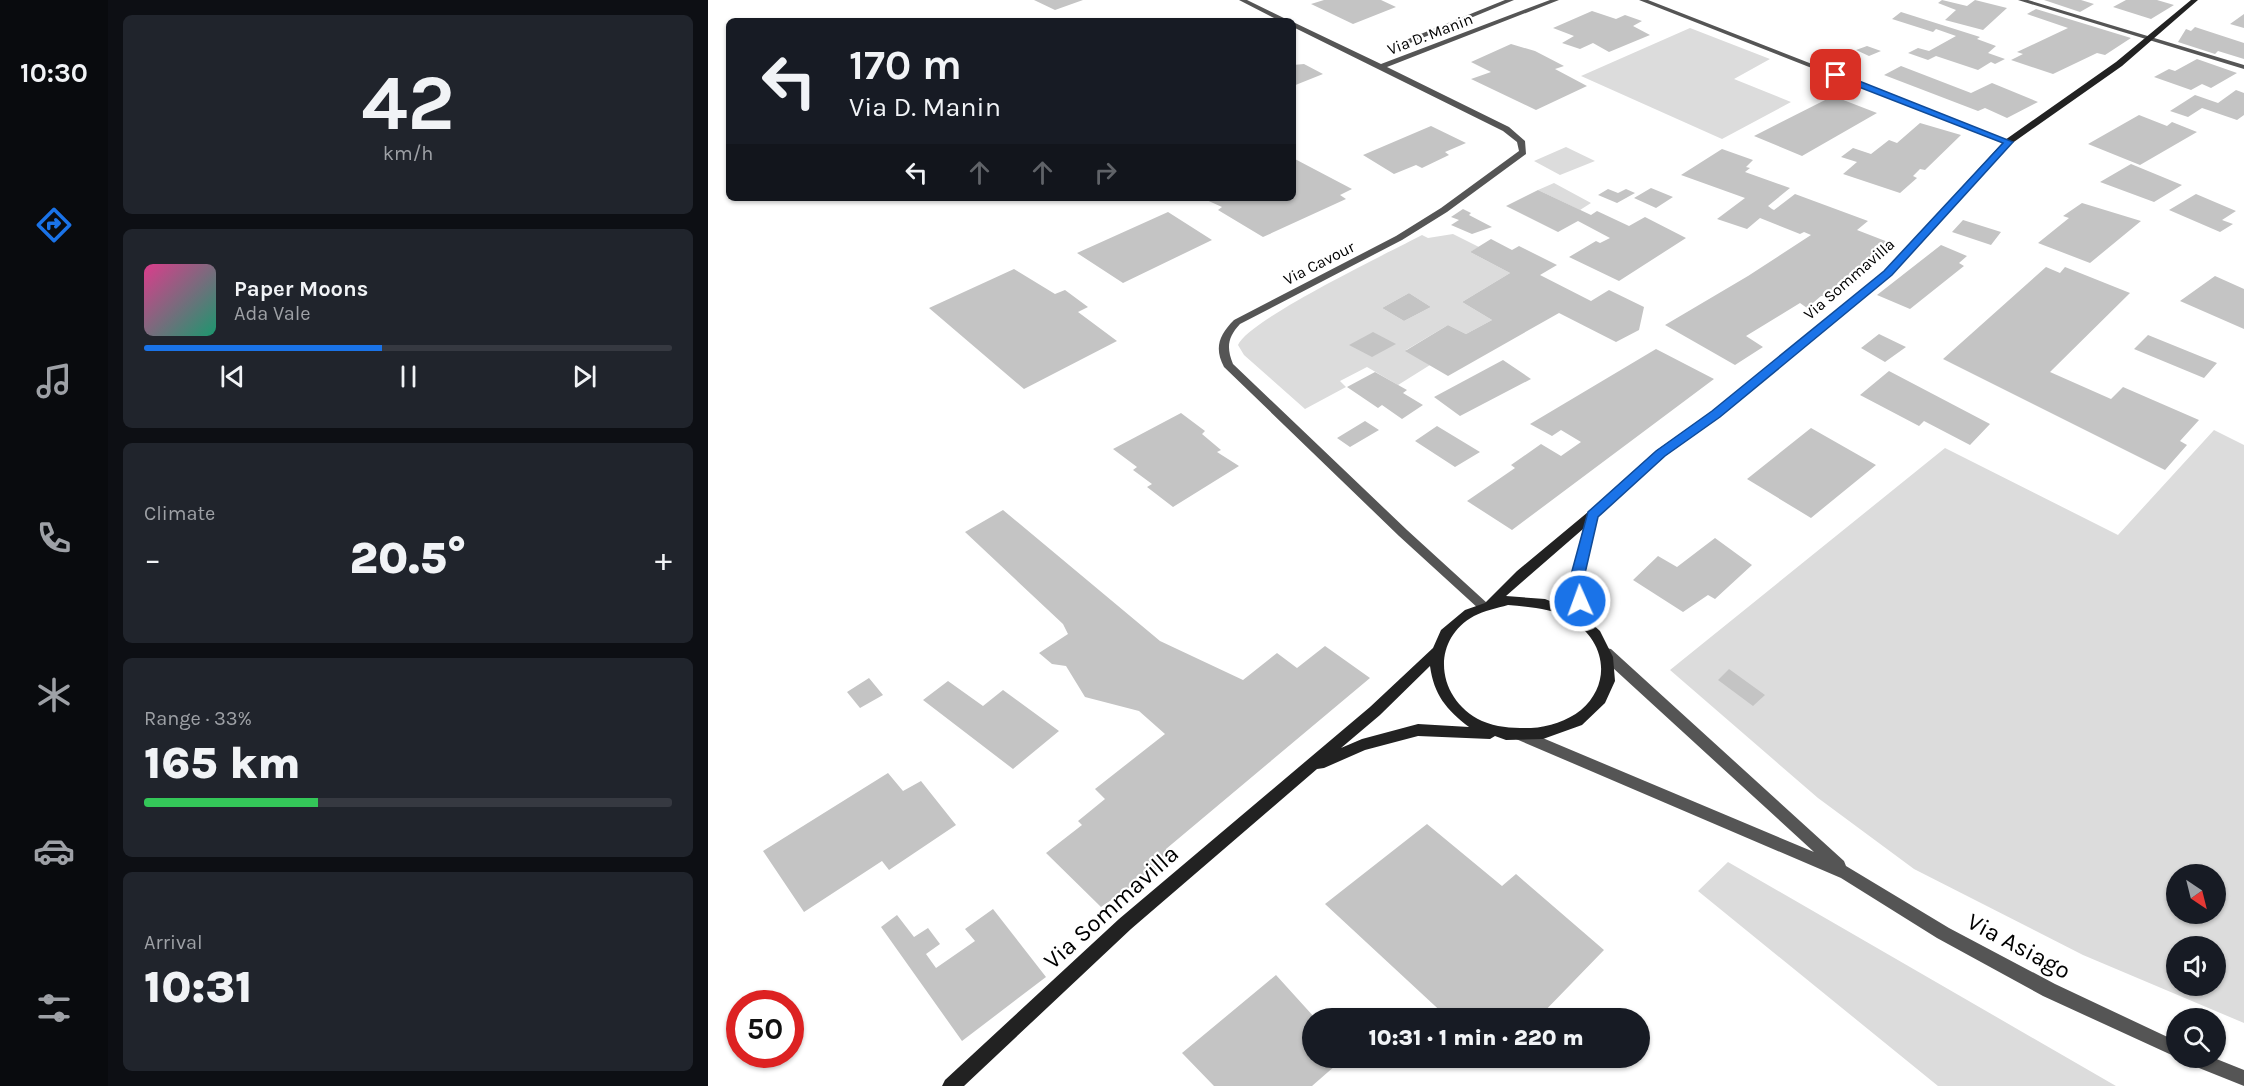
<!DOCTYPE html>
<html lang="en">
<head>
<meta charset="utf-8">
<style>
	:root { --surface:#171b24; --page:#20242c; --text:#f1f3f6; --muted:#9ea1a6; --line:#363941; --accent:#1a73e8 }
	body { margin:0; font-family:Karla,sans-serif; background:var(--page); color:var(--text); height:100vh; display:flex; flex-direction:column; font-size:22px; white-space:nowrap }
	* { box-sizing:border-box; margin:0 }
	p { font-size:20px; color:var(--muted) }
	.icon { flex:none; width:33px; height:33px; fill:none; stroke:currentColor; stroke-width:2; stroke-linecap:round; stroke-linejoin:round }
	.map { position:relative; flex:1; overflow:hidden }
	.drawer { display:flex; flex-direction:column; gap:15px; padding:15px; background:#0d0f14; width:600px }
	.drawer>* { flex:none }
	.banner { position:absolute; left:18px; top:18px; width:570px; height:183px; border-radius:9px; box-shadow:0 2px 4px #0004; background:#171b24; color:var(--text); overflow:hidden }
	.needle { width:39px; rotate:145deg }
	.tools { position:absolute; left:1458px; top:864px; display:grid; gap:12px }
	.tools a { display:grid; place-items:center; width:60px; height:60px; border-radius:50%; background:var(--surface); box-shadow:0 2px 4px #0004; font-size:30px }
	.speed { position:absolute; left:18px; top:990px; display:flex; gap:12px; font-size:30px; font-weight:700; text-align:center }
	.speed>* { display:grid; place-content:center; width:78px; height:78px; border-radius:50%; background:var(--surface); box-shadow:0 2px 4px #0004; line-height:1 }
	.speed .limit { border:9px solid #d22; background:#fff; color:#111 }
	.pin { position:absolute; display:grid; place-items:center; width:51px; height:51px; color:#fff; margin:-26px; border-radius:12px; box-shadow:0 3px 9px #0006 }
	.me { position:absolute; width:66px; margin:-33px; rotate:358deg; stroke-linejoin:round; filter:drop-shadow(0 0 4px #0008) }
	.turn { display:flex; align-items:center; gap:21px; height:126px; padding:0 24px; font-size:27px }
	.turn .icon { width:78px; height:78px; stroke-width:2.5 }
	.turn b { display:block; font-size:42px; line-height:51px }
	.lanes { display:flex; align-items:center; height:57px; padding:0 24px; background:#0003; justify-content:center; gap:30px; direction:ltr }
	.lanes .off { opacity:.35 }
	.big { font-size:45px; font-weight:800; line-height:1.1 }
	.drawer .tile { flex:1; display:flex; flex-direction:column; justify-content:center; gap:9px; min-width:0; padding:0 21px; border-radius:9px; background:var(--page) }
	.drawer .dial { align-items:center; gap:0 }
	.dial b { font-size:78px; line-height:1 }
	.song { display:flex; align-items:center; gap:18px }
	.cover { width:72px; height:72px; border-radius:9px; background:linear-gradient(135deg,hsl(330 70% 55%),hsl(160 70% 35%)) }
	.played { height:6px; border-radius:3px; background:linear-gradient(90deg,var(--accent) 45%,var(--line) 45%) }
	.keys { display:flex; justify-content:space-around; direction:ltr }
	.heat { display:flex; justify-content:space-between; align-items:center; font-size:33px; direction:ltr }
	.charge { height:9px; border-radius:4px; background:linear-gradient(90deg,#34c759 33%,var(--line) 0) }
	.trip { position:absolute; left:594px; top:1008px; width:348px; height:60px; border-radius:30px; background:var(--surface); box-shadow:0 2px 4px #0004; font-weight:800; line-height:60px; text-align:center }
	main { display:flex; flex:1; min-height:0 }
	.tab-bar { display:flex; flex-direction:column; width:108px; justify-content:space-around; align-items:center; background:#090b0e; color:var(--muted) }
	.tab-bar .icon { width:42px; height:42px }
	.tab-bar .current { color:var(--accent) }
	.tab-bar b { font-size:27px; color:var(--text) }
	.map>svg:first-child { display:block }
	.green { fill:#dcdcdc; fill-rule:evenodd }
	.building { fill:#c4c4c4 }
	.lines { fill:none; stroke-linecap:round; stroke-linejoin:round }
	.service { fill:#555; fill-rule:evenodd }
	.minor { fill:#555; fill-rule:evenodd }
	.tertiary { fill:#555; fill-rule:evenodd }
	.secondary { fill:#222; fill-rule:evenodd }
	.route { fill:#1a73e8; stroke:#114b97; stroke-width:1.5 }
	.labels { text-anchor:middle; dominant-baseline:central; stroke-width:4.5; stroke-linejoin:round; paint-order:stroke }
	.far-street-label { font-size:16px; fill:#000; stroke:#fff }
	.near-street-label { font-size:24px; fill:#000; stroke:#fff }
</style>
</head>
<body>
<main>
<nav class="tab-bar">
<b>10:30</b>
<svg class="icon current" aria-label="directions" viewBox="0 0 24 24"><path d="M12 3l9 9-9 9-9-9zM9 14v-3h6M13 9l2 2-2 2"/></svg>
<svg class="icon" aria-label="music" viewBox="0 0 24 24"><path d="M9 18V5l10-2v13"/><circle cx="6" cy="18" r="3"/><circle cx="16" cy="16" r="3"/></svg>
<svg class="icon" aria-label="phone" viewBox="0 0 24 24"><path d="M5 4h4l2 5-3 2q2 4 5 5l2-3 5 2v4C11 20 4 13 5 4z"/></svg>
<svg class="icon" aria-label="climate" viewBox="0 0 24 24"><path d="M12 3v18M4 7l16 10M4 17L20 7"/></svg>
<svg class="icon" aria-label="car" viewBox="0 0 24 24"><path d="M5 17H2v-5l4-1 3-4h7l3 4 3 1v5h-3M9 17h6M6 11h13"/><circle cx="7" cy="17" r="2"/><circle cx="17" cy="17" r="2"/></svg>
<svg class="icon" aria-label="filters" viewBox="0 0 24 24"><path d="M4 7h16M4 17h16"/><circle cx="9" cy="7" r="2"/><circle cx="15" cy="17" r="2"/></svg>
</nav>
<section class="drawer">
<div class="tile dial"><b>42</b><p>km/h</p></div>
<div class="tile">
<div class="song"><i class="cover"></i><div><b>Paper Moons</b><p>Ada Vale</p></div></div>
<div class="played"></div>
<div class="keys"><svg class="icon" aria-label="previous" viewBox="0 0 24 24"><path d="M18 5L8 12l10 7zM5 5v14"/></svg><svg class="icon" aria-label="pause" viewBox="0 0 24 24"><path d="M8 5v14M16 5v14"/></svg><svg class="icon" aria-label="next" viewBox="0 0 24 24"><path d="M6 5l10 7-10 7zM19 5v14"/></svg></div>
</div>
<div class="tile"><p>Climate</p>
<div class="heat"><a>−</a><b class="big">20.5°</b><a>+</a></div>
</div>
<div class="tile"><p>Range · 33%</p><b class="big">165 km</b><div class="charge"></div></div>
<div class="tile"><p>Arrival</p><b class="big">10:31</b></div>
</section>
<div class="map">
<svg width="1536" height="1086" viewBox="0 0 1536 1086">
	<rect width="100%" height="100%" fill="#fff"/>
	<path class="green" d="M982,28l80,31 -36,20 57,23 -69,37 -141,-63z
		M858,147l29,14 -35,14 -26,-14z
		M846,183l37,20 -11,7 -42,-20z
		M745,234l26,13 -9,5 40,21 -48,29 30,18 -26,14 -18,-9 -42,25 24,15 -32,20 -31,-18 -27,14 6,6 -41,22 -61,-54 -6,-10c10,-25 152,-93 184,-110l6,3zM701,293l22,14 -27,14 -22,-13z
		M1506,430l30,15v578l-161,-68 -169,-86 -96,-71 -148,-128 275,-222 173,87zM1468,874h40v40h-40zM1468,946h40v40h-40z
		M1020,862l388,224h-178l-240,-195z"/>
	<path class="building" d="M326,0h49l-28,10z
		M616,0h57l15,7 -43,17 -42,-20z
		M1234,0l25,6 8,-6 32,8 -24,22 -38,-10 11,-10 -18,-7z
		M1336,0h37l13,4 -14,8z
		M1418,0h31l17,5 -23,14 -38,-12z
		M1328,9l95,29 -26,17 -8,-2 -44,21 -42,-14 12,-6 -6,-2 51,-24 -41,-14z
		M884,11l24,8 9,-4 17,6 -9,5 17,9 -41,17 -16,-9 -13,6 -18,-6 12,-7 -21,-8z
		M1193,12l79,25 -3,2 19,7 -8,7 17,6 -10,5 -4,-2 -13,8 -42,-14 -8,4 -20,-7 10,-5 11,3 27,-15 -20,-7 -3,3 -41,-13z
		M1536,14v14l-14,-4z
		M1487,27l49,16v16l-26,-8 -3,3 -37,-12 8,-13 5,2z
		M803,44l24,7 29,15 -9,3 32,17 -51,24 -65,-31 20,-7 -20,-10z
		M1159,46l14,5 -12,5 -13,-6z
		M1489,59l40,14 -26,15 -9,-4 -11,6 -37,-13 15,-8 6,2z
		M596,64l19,10 -30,12v-21z
		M1193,66l70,27 21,-10 46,19 -31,16 -22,-10 -7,3 -94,-36z
		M1528,90l8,3v22l-7,5 -35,-12 -14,9 -18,-6 25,-16 23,8z
		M1125,96l44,17 -75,43 -48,-20z
		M1431,115l28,11 5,-4 25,10 -57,33 -52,-21z
		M1212,123l41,12 -36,35 -5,-1 -7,7 4,2 -17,15 -57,-19 14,-12 -16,-5 12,-9 18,6 18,-14 8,3z
		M723,126l35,17 -21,9 4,3 -27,13 -6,-3 -22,9 -31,-19z
		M1014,149l31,11 -7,7 4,1 -5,4 45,16 -22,18 4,3 2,1 21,-16 73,27 -11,9 31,12 -18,15 4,1 -49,38h-4l-14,12 -7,-5 -54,33 17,11 -28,18 -70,-40 83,-49 63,-41 -7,-3 -4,2 -40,-16 -13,11 -30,-10 28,-21 -64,-23z
		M585,158l59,31 -12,6 6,4 -83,38 -45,-27 4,-3 -20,-9h91z
		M1423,164l51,21 -28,17 -54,-20z
		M943,188l22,9 -17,11 -22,-10z
		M900,189l10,4 8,-4 9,4 -18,10 -19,-8z
		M830,190l53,25 6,-4 32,15 16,-9 41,21 -67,43 -50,-24 27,-16 4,2 10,-5 -32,-17 -20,11 -52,-26z
		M1488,194l40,17 -14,9 11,4 -13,8 -51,-22z
		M1374,203l59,18 -51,42 -52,-20 31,-25 -6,-2z
		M755,209l8,4 -2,2 23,12 -20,7 -21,-9 8,-5 -8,-3z
		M460,212l44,28 -89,43 -46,-30z
		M1255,220l38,12 -10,13 -39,-13z
		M783,239l21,11 7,-4 38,19 -17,10 51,26 18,-11 35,17 -5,23 -23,12 -57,-29 -111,63 -43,-25 43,-26 18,9 26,-14 -30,-18 48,-29 -40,-21z
		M1233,245l26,11 -8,7 5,3 -54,43 -33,-14z
		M1338,267l14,6 5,-6 65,26 -80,79 61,27 12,-12 76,33 -19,21 7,4 -22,25 -222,-111z
		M306,269l41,25 10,-4 23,17 -10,5 39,29 -93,48 -95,-81z
		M1507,276l29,13v40l-64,-28z
		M701,293l22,14 -27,14 -22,-13z
		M665,332l23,12 -24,13 -23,-12z
		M1171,334l27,13 -21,15 -24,-14z
		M1440,335l69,28 -13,15 -70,-29z
		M948,349l58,30 -202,151 -45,-29 48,-33 -4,-3 30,-21 20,12 20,-14 -20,-12 -9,6 -22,-12z
		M795,360l28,19 -71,37 -26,-19z
		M1181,371l101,53 -20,21 -46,-24 -5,5 -59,-31z
		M667,372l32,18 -4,3 20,12 -21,14 -20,-14 -4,3 -31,-21z
		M473,413l24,18 -3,3 19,16 -4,2 22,14 -66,41 -26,-20 5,-3 -19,-14 4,-3 -24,-18z
		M657,421l14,9 -29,17 -13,-9z
		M729,426l43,26 -25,15 -40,-26z
		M1103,428l65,37 -65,53 -64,-39z
		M295,510l157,131 83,39 34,-27 20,15 28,-22 45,32 -204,171 1,13 -66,45 -55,-54 36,-28 -4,-4 27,-22 -10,-10 70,-55 -26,-23 -54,-14 -19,-31 -14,-2 -13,-11 29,-19 -5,-10 -98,-92z
		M1007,538l37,27 -37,34 -7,-4 -25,17 -50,-32 25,-24 19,11z
		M1021,669l36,26 -12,11 -35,-26z
		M161,678l14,17 -23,13 -13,-16z
		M240,681l35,25 20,-16 56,41 -46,38 -90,-69z
		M180,773l15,18 18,-10 35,44 -67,45 -7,-9 -78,51 -41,-61z
		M719,824l75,62 14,-12 88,76 -66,68h-90l-123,-114z
		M285,909l53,68 -84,64 -81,-114 16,-12 17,22 14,-9 12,16 -14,10 10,14 39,-27 -10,-12z
		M568,975l39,43h-3v40h32l-32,28h-98l-32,-33z"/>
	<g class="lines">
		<path class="service" d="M797,0h9l-116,48 -7,-2z"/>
		<path class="minor" d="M531,0h8l43,21h-10z
			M842,0h9l-172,67 122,60 16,14 1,13 -79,58 -45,28 -162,84c-12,13 -14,23 -7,40l174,166 80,73 2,3 -2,3h-8l-80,-73 -175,-169c-10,-19 -5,-32 10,-47l162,-84 45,-28 78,-57 -2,-9 -14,-11 -210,-104v-5l88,42z
			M931,0h9l364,142 -7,2z
			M1310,0h10l216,65v4z"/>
		<path class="tertiary" d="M898,648l5,1 233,212 2,5 103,62 106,56 121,57v16l-133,-61 -106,-58 -96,-60 -325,-139 -2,-4 2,-4 5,-2 5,2 288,121 -213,-195 -2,-4 2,-4z
			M1479,1058h27l30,12v16l-55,-22z"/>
		<path class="secondary" d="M1483,0h7l-76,66 -111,78 -120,131 -171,141 -55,40 -68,61 -15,65 7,39 11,10 13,26 2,24 -10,22 -23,22 -39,14 -37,1 -11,-4 -5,3 -72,-3 -53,14 -41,18 -7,1 -186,160 -167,157h-22l3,-6 174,-161 251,-212 63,-59 8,-18 24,-20 20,-7 32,-32 71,-59 69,-62 55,-38 173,-141 120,-131 111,-78zM875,529l-13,53 5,29 -30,-12 -39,-3zM800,605c22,2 43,3 62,14 35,21 43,63 11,91 -14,11 -32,17 -50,18 -18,0 -33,0 -49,-7 -45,-21 -53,-80 -8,-105 10,-5 23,-8 34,-11zM722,666c4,29 16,43 39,61l-51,-3 -56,15 -21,9 39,-33z"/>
	</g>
	<path class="route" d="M1125,73h6l174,69 -121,133 -172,142 -55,39 -67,61 -15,65 4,19 -7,5 -5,-1 -6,-23 19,-70 68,-61 56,-40 172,-140 119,-128 -170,-66z"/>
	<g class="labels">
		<g class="far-street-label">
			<text transform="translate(722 34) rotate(-21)">Via D. Manin</text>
			<text transform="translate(611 263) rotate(-27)">Via Cavour</text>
			<text transform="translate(1141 279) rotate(-41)">Via Sommavilla</text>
		</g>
		<g class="near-street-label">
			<text transform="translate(403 907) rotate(-42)">Via Sommavilla</text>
			<text transform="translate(1311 946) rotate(28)">Via Asiago</text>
		</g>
	</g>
</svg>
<div class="tools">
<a><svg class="needle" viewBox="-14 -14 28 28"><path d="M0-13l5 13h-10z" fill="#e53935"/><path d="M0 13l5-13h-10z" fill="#9ea1a6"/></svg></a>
<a><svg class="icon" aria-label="sound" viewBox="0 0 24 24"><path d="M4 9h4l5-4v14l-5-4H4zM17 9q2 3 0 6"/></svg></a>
<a><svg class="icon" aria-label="search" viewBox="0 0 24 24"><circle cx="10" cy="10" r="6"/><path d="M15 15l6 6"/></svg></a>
</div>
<div class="speed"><div class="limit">50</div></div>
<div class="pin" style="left:1128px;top:75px;background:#d93025"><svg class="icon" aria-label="arrive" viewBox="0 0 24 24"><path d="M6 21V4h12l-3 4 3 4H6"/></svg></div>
<svg class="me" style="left:872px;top:601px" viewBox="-20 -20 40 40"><circle r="17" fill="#1a73e8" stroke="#fff" stroke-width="3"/><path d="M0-11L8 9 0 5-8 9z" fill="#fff"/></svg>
<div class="trip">10:31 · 1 min · 220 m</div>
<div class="banner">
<div class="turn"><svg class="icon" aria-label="left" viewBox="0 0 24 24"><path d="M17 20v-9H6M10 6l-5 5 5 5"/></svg><div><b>170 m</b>Via D. Manin</div></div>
<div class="lanes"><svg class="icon" aria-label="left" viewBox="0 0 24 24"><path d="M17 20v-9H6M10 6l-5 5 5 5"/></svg><svg class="icon off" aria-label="ahead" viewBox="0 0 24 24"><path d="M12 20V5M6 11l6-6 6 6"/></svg><svg class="icon off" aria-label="ahead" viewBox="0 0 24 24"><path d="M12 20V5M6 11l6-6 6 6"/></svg><svg class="icon off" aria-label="right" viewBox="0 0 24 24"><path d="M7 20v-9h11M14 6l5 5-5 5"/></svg></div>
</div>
</div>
</main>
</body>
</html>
